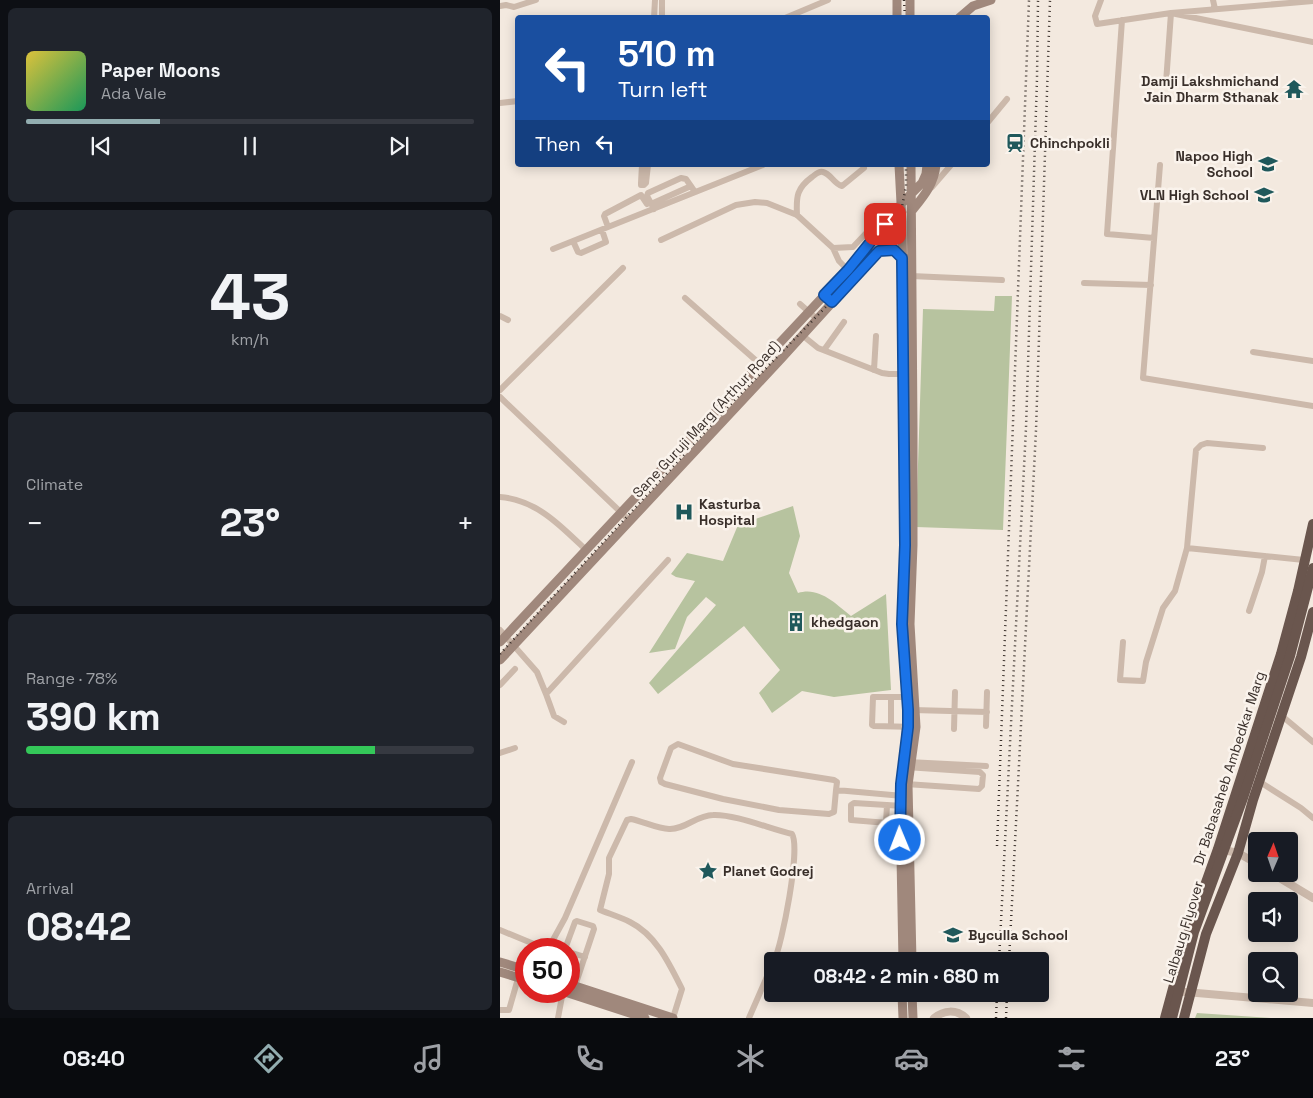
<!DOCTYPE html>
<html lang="en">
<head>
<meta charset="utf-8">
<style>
	:root { --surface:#171b24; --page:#20242c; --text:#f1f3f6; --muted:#9ea1a6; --line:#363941; --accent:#92adb0 }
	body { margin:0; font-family:"Space Grotesk",sans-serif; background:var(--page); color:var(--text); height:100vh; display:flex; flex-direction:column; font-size:19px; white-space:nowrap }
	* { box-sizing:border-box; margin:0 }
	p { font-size:16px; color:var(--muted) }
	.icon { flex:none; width:28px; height:28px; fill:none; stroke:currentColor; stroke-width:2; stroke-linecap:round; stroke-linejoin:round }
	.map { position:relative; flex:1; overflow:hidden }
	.details { display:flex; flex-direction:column; gap:8px; padding:8px; background:#0d0f14; width:500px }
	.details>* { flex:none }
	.banner { position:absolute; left:15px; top:15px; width:475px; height:152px; border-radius:5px; box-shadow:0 2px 12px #0003; background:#1a4fa0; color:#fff; overflow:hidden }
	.needle { width:32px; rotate:2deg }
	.tools { position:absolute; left:748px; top:832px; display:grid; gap:10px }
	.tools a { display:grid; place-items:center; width:50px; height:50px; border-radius:5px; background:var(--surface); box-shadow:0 2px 12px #0003; font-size:25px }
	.speed { position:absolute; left:15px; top:938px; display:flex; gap:10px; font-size:25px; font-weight:700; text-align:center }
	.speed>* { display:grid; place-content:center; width:65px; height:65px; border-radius:50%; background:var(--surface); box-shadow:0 2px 12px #0003; line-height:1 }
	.speed .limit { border:8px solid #d22; background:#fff; color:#111 }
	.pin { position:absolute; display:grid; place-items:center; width:42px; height:42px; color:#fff; margin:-21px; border-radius:10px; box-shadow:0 2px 8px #0006 }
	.me { position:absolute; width:55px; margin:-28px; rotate:359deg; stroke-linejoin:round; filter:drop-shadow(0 0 4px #0008) }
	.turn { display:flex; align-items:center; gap:18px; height:105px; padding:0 20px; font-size:22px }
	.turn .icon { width:65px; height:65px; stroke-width:2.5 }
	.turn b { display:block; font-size:35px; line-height:42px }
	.then { display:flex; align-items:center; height:48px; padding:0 20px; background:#0003; gap:10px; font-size:19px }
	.big { font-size:38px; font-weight:800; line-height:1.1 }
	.details .card { flex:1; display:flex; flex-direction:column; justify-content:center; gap:8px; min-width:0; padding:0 18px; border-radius:8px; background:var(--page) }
	.details .dial { align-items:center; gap:0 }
	.dial b { font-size:65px; line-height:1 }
	.song { display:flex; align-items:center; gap:15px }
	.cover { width:60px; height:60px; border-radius:8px; background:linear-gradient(135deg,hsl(50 70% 55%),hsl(150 70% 35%)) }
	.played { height:5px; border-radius:2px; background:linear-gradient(90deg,var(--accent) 30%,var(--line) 30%) }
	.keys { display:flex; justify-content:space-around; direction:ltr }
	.heat { display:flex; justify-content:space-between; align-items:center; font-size:28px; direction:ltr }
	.charge { height:8px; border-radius:4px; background:linear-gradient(90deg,#34c759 78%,var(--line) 0) }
	.trip { position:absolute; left:264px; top:952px; width:285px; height:50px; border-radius:5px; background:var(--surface); box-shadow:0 2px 12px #0003; font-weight:800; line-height:50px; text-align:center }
	.menu { display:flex; height:80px; justify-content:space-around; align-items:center; background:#090b0e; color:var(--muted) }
	.menu .icon { width:35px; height:35px }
	.menu .on { color:var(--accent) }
	.menu b { font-size:22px; color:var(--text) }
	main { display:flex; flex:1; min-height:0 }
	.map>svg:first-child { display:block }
	.green { fill:#b7c39f }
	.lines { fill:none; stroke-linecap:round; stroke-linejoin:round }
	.minor { stroke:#ccb9ab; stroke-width:6 }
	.tertiary { stroke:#ccb9ab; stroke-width:8 }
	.secondary { stroke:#a0887c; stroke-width:9 }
	.trunk { stroke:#6a564e; stroke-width:10 }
	.rail { stroke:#392f2a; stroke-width:2.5; stroke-dasharray:1 4; stroke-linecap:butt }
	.trunk-bridge { stroke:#6a564e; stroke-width:10 }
	.route-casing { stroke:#114b97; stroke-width:12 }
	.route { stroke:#1a73e8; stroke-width:9 }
	.labels { text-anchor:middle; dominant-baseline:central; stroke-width:5; stroke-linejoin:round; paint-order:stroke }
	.poi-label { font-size:14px; font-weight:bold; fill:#392f2a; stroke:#faf3ec; text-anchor:start }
	.street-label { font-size:14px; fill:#392f2a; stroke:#faf3ec }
</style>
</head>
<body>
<main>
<section class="details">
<div class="card">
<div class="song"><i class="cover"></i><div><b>Paper Moons</b><p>Ada Vale</p></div></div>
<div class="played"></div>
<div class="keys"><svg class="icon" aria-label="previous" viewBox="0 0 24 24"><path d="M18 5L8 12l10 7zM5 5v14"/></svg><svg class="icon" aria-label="pause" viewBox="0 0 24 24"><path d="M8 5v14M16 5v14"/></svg><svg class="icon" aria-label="next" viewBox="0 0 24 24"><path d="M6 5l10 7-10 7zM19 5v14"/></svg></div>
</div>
<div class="card dial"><b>43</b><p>km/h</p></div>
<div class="card"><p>Climate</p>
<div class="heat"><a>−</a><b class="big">23°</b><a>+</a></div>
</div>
<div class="card"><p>Range · 78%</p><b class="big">390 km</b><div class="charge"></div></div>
<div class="card"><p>Arrival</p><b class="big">08:42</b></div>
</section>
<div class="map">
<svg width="813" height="1018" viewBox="0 0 813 1018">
	<rect width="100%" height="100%" fill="#f3e9df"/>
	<path class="green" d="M495,296h17l-9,234 -87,-3 7,-218 71,2z
		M293,506l7,30 -11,37 9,20c21,-7 38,11 53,23l35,-22 5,96 -57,7 -32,-6 -30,22 -13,-20 21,-23 -36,-44 -86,68 -9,-11 67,-78 -10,-8 -19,20 -12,32 -26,4 46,-72 -19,-4 -5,-3 16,-21 36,8 15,-36z
		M697,1013l74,5h-76z"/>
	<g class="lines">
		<path class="minor" d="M601,0l-6,16 2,8 74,-11 142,-12
			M713,0l2,9
			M0,6l6,-1 8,2 22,-7
			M154,18l1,-18
			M162,18v-18
			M285,18l43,-18
			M622,20l-15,214 47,4
			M666,83l5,-70 142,29
			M0,103l18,-2
			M488,122l19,-23
			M142,165l-1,18v2h3l2,-2 2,-18
			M660,165l-17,213 170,28
			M432,187l19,-22
			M151,204l40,-18
			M154,209l-7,-13 1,-3 33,-15 5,1 9,13
			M297,215c-1,-19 0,-27 15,-38 4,-3 7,-6 11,-5 8,2 11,12 19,14l22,-18
			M108,227l-4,-11 1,-2 36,-19 6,9
			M161,240l75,-35 19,-3 12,1 30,12 36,33 6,13 9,9
			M73,241l5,11 3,1 25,-11 -4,-12
			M333,248l20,-1 33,-35 12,-3
			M53,249l210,-84
			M411,276l91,4
			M584,283l67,2
			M185,298l75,66
			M300,304l17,15
			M0,316l8,4
			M302,335l16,13 64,25 7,1h18
			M324,350l20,-28
			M753,352l60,9
			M374,370l2,-34
			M0,390l123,-122
			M0,397l130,124
			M0,497c37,3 61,29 86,53
			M687,548l9,-98 5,-5 6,-2 56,5
			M749,611l13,-39 3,-16
			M0,630l37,42 9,22 122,-134
			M623,642l-3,38 23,1 3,-19 17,-54 12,-17 12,-43 117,12
			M0,685l15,-16
			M46,694l8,22 10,6
			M411,697h-38l-1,28 2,1 42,1
			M413,710l74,2
			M782,716l31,26
			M391,726v-29
			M486,726l1,-34
			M454,729l1,-37
			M0,753l15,-5
			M408,762l78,4
			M760,782l41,26 12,10
			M406,784l73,5 3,-3 1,-11 -3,-3 -74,-5
			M336,790l-2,22 -5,2 -50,-4 -56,-11 -58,-15 -4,-2 -1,-4 11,-30 7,-4 55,20 101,16 3,2 -1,8 67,6
			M386,823l1,-18
			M400,824l-49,-4v-15l3,-2 49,3
			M0,930l46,19
			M48,949l17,-31 67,-156
			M65,949l10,-27 2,-1 16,5 1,3 -19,57
			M69,952l16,5
			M0,1010h9l10,-35
			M58,1018l5,-27
			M173,1018l9,-29c-13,-26 -26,-54 -52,-67 -10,-5 -20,-8 -30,-12l9,-36v-16l18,-38 4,-1c11,2 27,10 38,10 15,1 28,-14 44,-14 22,-1 57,14 79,19 9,14 -10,111 -18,127
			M249,1018l23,-53"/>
		<path class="tertiary" d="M719,849l19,4 18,10
			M773,874l40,24
			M674,991l139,12
			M434,1018c10,-8 22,-9 32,0"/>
		<path class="secondary" d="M397,18v-18
			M410,18v-18
			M459,18l14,-12 18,-6
			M399,165l3,57 3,208v115l-3,79 6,86 -8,95 3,156
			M411,165l2,265v115l-3,79 6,103 -8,58 4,176
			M411,212c12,-15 23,-27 25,-47
			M379,251c10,-2 16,-2 23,7h3
			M0,642l348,-372 53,-66 21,-21 4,-9 1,-9
			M0,660l281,-301 98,-108 23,-29
			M0,962l26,8
			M0,972l26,8
			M69,984l104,34
			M62,991l83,27
			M402,994l1,24
			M412,994l1,24"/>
		<path class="trunk" d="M665,1018l23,-85 30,-84 63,-195 17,-63 15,-67
			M684,1018l22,-84 32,-81 15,-53 48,-143 12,-45"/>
		<path class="rail" d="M404,0l1,18
			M0,654l230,-249 129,-132 33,-41 10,-25 4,-21v-21
			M497,846l32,-846
			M499,961l27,-533 11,-350 1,-78
			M509,961l27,-531 14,-430
			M496,1018l1,-24
			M506,1018l1,-24"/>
		<path class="trunk-bridge" d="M672,1018l22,-86 49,-134 47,-142 23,-88"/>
	</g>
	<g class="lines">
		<g class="route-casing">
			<path id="route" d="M385,224l-37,46 -24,25 8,7 47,-51 15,-1 8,8 3,287 -3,79 6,86v17l-7,57 -1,56"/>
		</g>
		<use href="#route" class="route"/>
	</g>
	<defs>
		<g id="temple-bare" transform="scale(1.5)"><path d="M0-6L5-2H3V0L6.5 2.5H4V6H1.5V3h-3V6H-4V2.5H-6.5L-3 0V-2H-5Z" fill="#1f585b" stroke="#faf3ec" stroke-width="2.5" paint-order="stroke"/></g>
		<g id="station-bare" transform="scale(1.5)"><path d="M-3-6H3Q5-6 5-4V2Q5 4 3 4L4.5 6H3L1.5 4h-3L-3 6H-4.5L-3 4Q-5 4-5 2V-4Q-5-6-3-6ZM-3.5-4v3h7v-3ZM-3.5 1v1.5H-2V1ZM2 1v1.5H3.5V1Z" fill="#1f585b" stroke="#faf3ec" stroke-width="2.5" paint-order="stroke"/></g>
		<g id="school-bare" transform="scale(1.5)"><path d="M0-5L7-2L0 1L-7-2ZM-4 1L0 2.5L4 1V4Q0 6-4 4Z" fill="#1f585b" stroke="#faf3ec" stroke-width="2.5" paint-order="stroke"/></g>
		<g id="hospital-bare" transform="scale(1.5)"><path d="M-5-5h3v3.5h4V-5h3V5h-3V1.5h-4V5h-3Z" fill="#1f585b" stroke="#faf3ec" stroke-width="2.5" paint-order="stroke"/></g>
		<g id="building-bare" transform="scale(1.5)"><path d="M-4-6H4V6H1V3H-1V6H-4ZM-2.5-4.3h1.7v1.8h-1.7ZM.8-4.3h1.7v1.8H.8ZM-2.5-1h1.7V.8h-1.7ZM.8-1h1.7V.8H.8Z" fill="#1f585b" stroke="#faf3ec" stroke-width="2.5" paint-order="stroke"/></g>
		<g id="sight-bare" transform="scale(1.5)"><path d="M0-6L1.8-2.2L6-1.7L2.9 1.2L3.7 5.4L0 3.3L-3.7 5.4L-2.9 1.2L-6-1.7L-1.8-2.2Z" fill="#1f585b" stroke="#faf3ec" stroke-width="2.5" paint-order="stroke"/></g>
	</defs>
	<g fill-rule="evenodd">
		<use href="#temple-bare" x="794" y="89"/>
		<use href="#station-bare" x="515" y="143"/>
		<use href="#school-bare" x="768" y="164"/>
		<use href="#school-bare" x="764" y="195"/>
		<use href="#hospital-bare" x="184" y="512"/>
		<use href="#building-bare" x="296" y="622"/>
		<use href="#sight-bare" x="208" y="871"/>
		<use href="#school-bare" x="453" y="935"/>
	</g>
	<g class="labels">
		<g class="poi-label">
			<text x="779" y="81" text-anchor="end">Damji Lakshmichand<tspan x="779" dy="16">Jain Dharm Sthanak</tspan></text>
			<text x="530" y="143">Chinchpokli</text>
			<text x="753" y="156" text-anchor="end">Napoo High<tspan x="753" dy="16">School</tspan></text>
			<text x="749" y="195" text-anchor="end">VLN High School</text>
			<text x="199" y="504">Kasturba<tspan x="199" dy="16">Hospital</tspan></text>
			<text x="311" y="622">khedgaon</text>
			<text x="223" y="871">Planet Godrej</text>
			<text x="468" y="935">Byculla School</text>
		</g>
		<g class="street-label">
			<text transform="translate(206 419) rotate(-47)">Sane Guruji Marg (Arthur Road)</text>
			<text transform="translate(729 768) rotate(-72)">Dr Babasaheb Ambedkar Marg</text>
			<text transform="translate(683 932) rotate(-73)">Lalbaug Flyover</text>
		</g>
	</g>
</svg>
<div class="tools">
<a><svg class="needle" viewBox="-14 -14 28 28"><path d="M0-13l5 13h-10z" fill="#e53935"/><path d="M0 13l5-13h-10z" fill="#9ea1a6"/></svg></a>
<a><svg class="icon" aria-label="sound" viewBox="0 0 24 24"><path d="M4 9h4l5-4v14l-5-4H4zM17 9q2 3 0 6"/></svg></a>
<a><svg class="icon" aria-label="search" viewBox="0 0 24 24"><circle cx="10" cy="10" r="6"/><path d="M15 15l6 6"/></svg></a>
</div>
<div class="speed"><div class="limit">50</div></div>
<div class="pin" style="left:385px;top:224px;background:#d93025"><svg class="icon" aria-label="arrive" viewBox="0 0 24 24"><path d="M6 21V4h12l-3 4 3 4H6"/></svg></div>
<svg class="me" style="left:400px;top:840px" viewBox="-20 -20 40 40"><circle r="17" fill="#1a73e8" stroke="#fff" stroke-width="3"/><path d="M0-11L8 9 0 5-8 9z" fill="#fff"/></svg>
<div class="trip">08:42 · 2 min · 680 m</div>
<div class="banner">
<div class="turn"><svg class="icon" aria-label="left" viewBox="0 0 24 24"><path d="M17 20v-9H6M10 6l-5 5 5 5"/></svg><div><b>510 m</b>Turn left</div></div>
<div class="then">Then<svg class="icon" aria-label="left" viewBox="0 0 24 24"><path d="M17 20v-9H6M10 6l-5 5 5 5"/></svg></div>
</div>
</div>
</main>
<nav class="menu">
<b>08:40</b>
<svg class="icon on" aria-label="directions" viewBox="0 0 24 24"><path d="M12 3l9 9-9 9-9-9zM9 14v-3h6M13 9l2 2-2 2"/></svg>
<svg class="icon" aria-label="music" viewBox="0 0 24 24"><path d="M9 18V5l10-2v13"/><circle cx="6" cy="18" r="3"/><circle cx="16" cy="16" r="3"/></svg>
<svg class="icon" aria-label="phone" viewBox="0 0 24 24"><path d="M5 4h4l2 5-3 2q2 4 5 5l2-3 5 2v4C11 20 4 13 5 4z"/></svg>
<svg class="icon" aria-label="climate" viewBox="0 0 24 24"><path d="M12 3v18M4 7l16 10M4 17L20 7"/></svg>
<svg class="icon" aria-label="car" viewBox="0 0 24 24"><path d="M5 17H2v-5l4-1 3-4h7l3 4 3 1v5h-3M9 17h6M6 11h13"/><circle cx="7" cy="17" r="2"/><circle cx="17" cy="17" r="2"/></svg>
<svg class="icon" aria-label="filters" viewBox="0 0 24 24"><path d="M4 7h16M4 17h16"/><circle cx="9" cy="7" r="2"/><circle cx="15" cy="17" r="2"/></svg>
<b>23°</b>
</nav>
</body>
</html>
